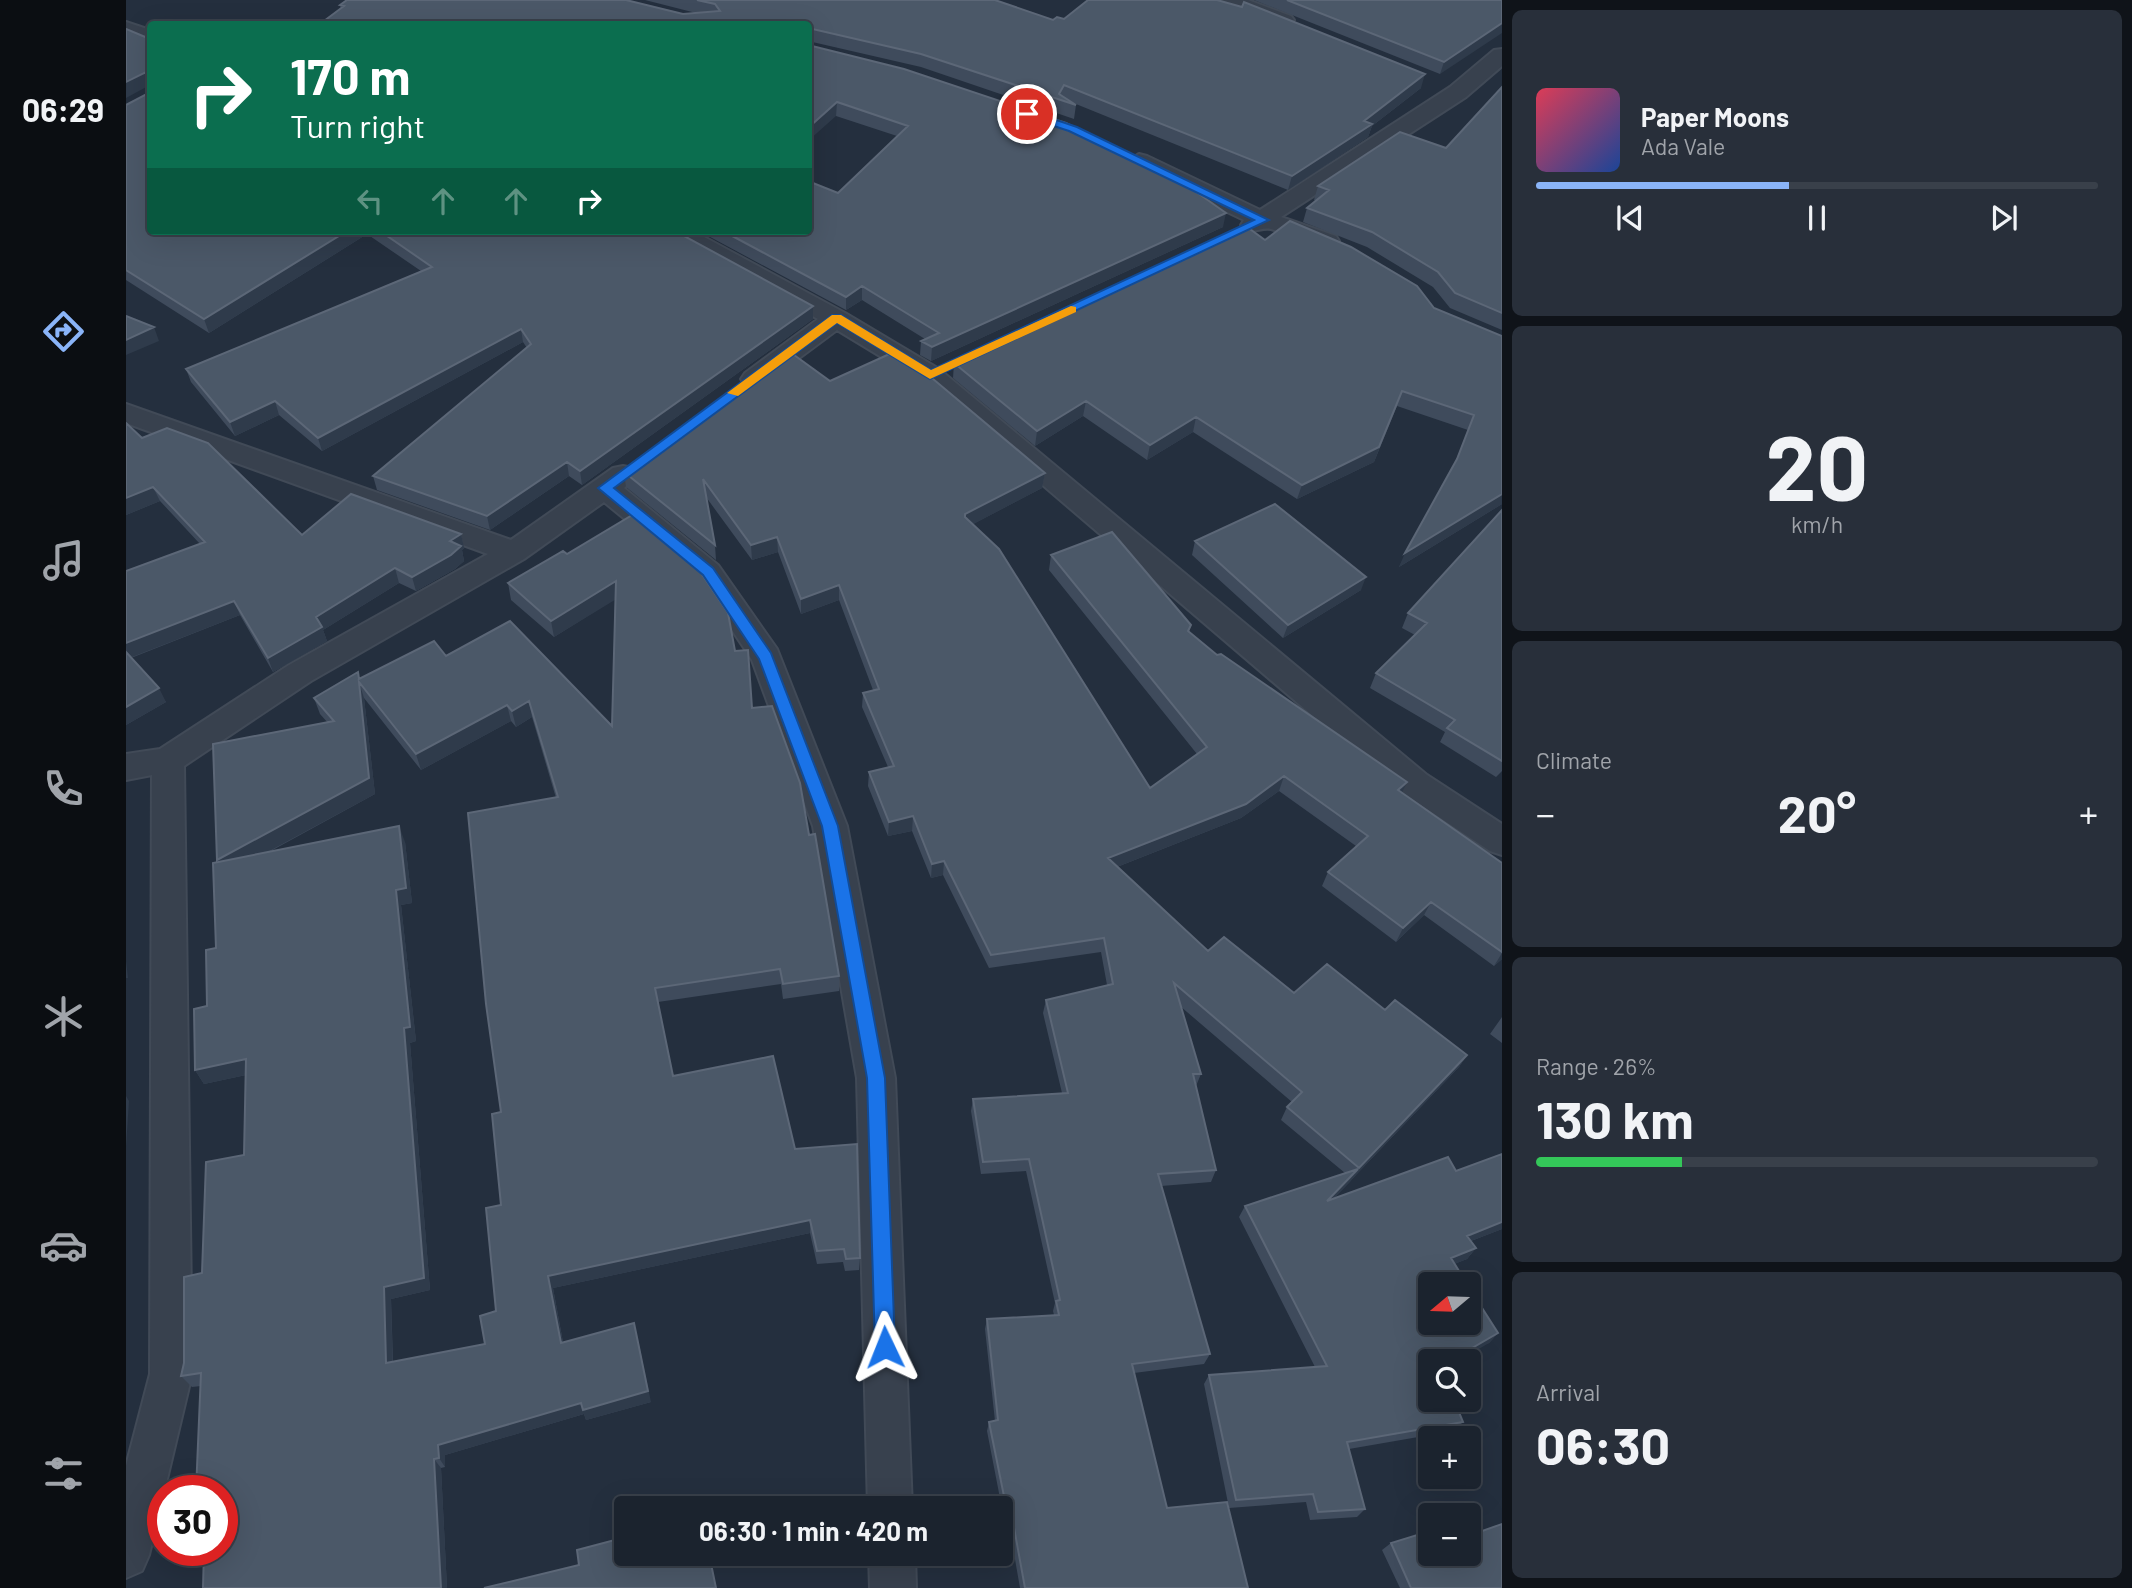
<!DOCTYPE html>
<html lang="en">
<head>
<meta charset="utf-8">
<style>
	:root { --surface:#1b232e; --page:#282f3a; --text:#f1f3f6; --muted:#a0a4aa; --line:#39404a; --accent:#8ab4f8 }
	body { margin:0; font-family:Barlow,sans-serif; background:var(--page); color:var(--text); height:100vh; display:flex; flex-direction:column; font-size:26px; white-space:nowrap }
	* { box-sizing:border-box; margin:0 }
	p { font-size:23px; color:var(--muted) }
	.icon { flex:none; width:38px; height:38px; fill:none; stroke:currentColor; stroke-width:2; stroke-linecap:round; stroke-linejoin:round }
	.map { position:relative; flex:1; overflow:hidden }
	.details { display:flex; flex-direction:column; gap:10px; padding:10px; background:#0f1319; width:630px }
	.details>* { flex:none }
	.banner { position:absolute; left:21px; top:21px; width:665px; height:214px; border-radius:7px; box-shadow:0 7px 28px #0002,0 0 0 2px var(--line); background:#0b6e4f; color:#fff; overflow:hidden }
	.needle { width:46px; rotate:251deg }
	.tools { position:absolute; left:1292px; top:1272px; display:grid; gap:14px }
	.tools a { display:grid; place-items:center; width:63px; height:63px; border-radius:7px; background:var(--surface); box-shadow:0 7px 28px #0002,0 0 0 2px var(--line); font-size:35px }
	.speed { position:absolute; left:21px; top:1475px; display:flex; gap:14px; font-size:35px; font-weight:700; text-align:center }
	.speed>* { display:grid; place-content:center; width:91px; height:91px; border-radius:50%; background:var(--surface); box-shadow:0 7px 28px #0002,0 0 0 2px var(--line); line-height:1 }
	.speed .limit { border:10px solid #d22; background:#fff; color:#111 }
	.pin { position:absolute; display:grid; place-items:center; width:60px; height:60px; color:#fff; margin:-30px; border:4px solid #fff; border-radius:50%; box-shadow:0 2px 7px #0007 }
	.me { position:absolute; width:77px; margin:-38px; rotate:358deg; stroke-linejoin:round; filter:drop-shadow(0 0 5px #0008) }
	.turn { display:flex; align-items:center; gap:24px; height:147px; padding:0 28px; font-size:32px }
	.turn .icon { width:91px; height:91px; stroke-width:2.5 }
	.turn b { display:block; font-size:49px; line-height:60px }
	.lanes { display:flex; align-items:center; height:66px; padding:0 28px; background:#0003; justify-content:center; gap:35px; direction:ltr }
	.lanes .off { opacity:.35 }
	.big { font-size:52px; font-weight:700; line-height:1.1 }
	.details .tile { flex:1; display:flex; flex-direction:column; justify-content:center; gap:10px; min-width:0; padding:0 24px; border-radius:10px; background:var(--page) }
	.details .dial { align-items:center; gap:0 }
	.dial b { font-size:91px; line-height:1 }
	.song { display:flex; align-items:center; gap:21px }
	.cover { width:84px; height:84px; border-radius:10px; background:linear-gradient(135deg,hsl(350 70% 55%),hsl(220 70% 35%)) }
	.played { height:7px; border-radius:4px; background:linear-gradient(90deg,var(--accent) 45%,var(--line) 45%) }
	.keys { display:flex; justify-content:space-around; direction:ltr }
	.heat { display:flex; justify-content:space-between; align-items:center; font-size:38px; direction:ltr }
	.charge { height:10px; border-radius:5px; background:linear-gradient(90deg,#34c759 26%,var(--line) 0) }
	.trip { position:absolute; left:488px; top:1496px; width:399px; height:70px; border-radius:7px; background:var(--surface); box-shadow:0 7px 28px #0002,0 0 0 2px var(--line); font-weight:700; line-height:70px; text-align:center }
	main { display:flex; flex:1; min-height:0 }
	.tab-bar { display:flex; flex-direction:column; width:126px; justify-content:space-around; align-items:center; background:#0b0e12; color:var(--muted) }
	.tab-bar .icon { width:49px; height:49px }
	.tab-bar .current { color:var(--accent) }
	.tab-bar b { font-size:32px; color:var(--text) }
	.map>svg:first-child { display:block }
	.lines { fill:none; stroke-linecap:round; stroke-linejoin:round }
	.minor-casing { stroke:#414a57; stroke-width:4 }
	.minor { fill:#38414e; fill-rule:evenodd }
	.wall { fill:#3f4b5c; fill-rule:evenodd }
	.shaded-wall { fill:#2f3b4b }
	.building { fill:#4b5868; stroke:#5c6777; stroke-width:2 }
	.route { fill:#1a73e8; stroke:#114b97; stroke-width:2 }
	.slow { fill:#f59e0b }
</style>
</head>
<body>
<main>
<nav class="tab-bar">
<b>06:29</b>
<svg class="icon current" aria-label="directions" viewBox="0 0 24 24"><path d="M12 3l9 9-9 9-9-9zM9 14v-3h6M13 9l2 2-2 2"/></svg>
<svg class="icon" aria-label="music" viewBox="0 0 24 24"><path d="M9 18V5l10-2v13"/><circle cx="6" cy="18" r="3"/><circle cx="16" cy="16" r="3"/></svg>
<svg class="icon" aria-label="phone" viewBox="0 0 24 24"><path d="M5 4h4l2 5-3 2q2 4 5 5l2-3 5 2v4C11 20 4 13 5 4z"/></svg>
<svg class="icon" aria-label="climate" viewBox="0 0 24 24"><path d="M12 3v18M4 7l16 10M4 17L20 7"/></svg>
<svg class="icon" aria-label="car" viewBox="0 0 24 24"><path d="M5 17H2v-5l4-1 3-4h7l3 4 3 1v5h-3M9 17h6M6 11h13"/><circle cx="7" cy="17" r="2"/><circle cx="17" cy="17" r="2"/></svg>
<svg class="icon" aria-label="filters" viewBox="0 0 24 24"><path d="M4 7h16M4 17h16"/><circle cx="9" cy="7" r="2"/><circle cx="15" cy="17" r="2"/></svg>
</nav>
<div class="map">
<svg width="1376" height="1588" viewBox="0 0 1376 1588">
	<rect width="100%" height="100%" fill="#242f3e"/>
	<g class="lines">
		<g class="minor-casing">
			<path id="minor" d="M1093,0h29l43,16 3,4 -10,6 -7,-2 -55,-20z
				M0,22l24,8v13l-24,-8z
				M1376,49v17l-36,31 -185,120 55,19 3,5 -3,5c-21,5 -44,-12 -65,-17 -9,-2 -16,4 -26,1l-4,-5 3,-5 -113,-54 -3,-5 11,-7 8,2 113,54 190,-123 44,-37z
				M537,231h30l152,82 94,56 488,406 75,49v31l-12,-4 -87,-58 -482,-412 -84,-51 -74,55h-18l-4,-6 4,-6 73,-54 -152,-83z
				M0,404l385,136 102,-72 10,-2 10,2 4,7 -13,13 94,77 59,84 70,177 48,252 17,430h-44l-11,-430 -44,-252 -61,-166 -54,-81 -94,-77 -80,57 -213,122 -127,85 8,608 -43,181 -7,16 -16,7v-112l24,-92 2,-599 -26,5v-26l34,-5 129,-84 199,-111 -362,-131z
				M743,1554h46l1,34h-46z"/>
		</g>
		<use href="#minor" class="minor"/>
	</g>
	<path class="wall" d="M519,0h350l58,20 11,-1 357,69 -49,38 -4,11 -80,53 -217,-88 5,3 -2,14 -153,-52 -113,-26v-17l-467,-15 -1,-4 343,9 13,-1z
		M1128,0h248l-62,74z
		M24,39v192h525l138,88 -231,166 -13,-9 -79,54 -113,-40 -4,-14 154,-128 -4,-6 -201,109 -43,-36 -44,21 -44,-54 -5,-13 235,-98 -54,-37 -158,99 -83,-53v-175l21,-11z
		M682,45l415,182 -292,134 -11,-6 1,-14 4,-2 -63,-39 -16,10 -147,-79h109l30,-38 59,-57 -61,-20z
		M1376,87v243l-52,-22 -17,-21 -66,-40 -64,-25 4,-14 9,-7 -2,-1 4,-14 128,-38z
		M1139,240l237,96v168l-103,63 57,-107 12,-30 -71,-24 -23,56 -77,37 -104,-67 -46,28 -64,-44 -48,30 -82,-68 1,-15z
		M704,381l215,92 -3,15 -69,36 177,264 47,-34 -148,-184 2,-15 140,70 -2,8 28,22 185,138 100,70v96l-8,7 -70,-51 -28,27 -74,-56 6,-14 28,-26 -77,-55 -38,27 -124,49 91,84 86,42 91,17 82,45 -8,12 -126,132 123,-28 46,58 -31,12 5,7 -9,11 -13,5 44,69 -9,10 -59,19 33,60 -10,9 -104,18 16,60 -8,8 -47,3 -4,-18 -77,6 -25,-124 5,-9 106,-8 -76,-150 6,-11 100,-33 -64,-53 6,-13 5,-5 -112,-96 21,68 -5,12 20,84 -5,12 -50,4 49,168 -6,10 -70,9 33,135 81,80h-228l-12,-69h-4l-17,-88 2,-9 6,-1 -10,-92 2,-10 67,-4 -1,-4 2,-8 -29,-132 -45,3 -10,-63 2,-12 89,-6 -19,-80 3,-13 61,-15 -6,-33 -112,16 -46,-93 -12,3 -19,-47 -24,5 -20,-50 1,-14 19,-5 -26,-60 1,-14 10,-3 -34,-90 -38,14 -23,-62 -26,8 -46,-63 9,48 1,15 -90,-73 -2,-15z
		M0,423l16,15 160,97 159,-1 3,14 -2,2 2,11 -9,8 -39,22 -17,-8 -76,47 4,11 -54,31 -33,-57 -109,43 35,44 -40,23v-154l74,-27 -40,-43 -34,14z
		M1376,510v261l-6,6 -56,-35 5,-10 -75,-44 6,-15 39,-38 -13,-7 6,-15z
		M1069,541l166,49 -78,48 -91,-83z
		M441,554l168,97 17,57 57,127 30,141v15l-56,8 -2,-15 -123,18 15,74 122,73 65,109 -1,12 -14,1 -2,-9 -26,2 -7,-31 -257,55 10,54 88,60 -65,18 -2,-6 -139,41v12l-4,1 6,120h-244l19,-38 -21,-164 -9,1 -11,-11 21,-103 42,-118 2,-80 -42,9 -9,-14 21,-122 2,-86 -1,-2 111,-137 -8,-9 -6,-16 46,-20 86,-22 166,70 3,-127 -61,38 -43,-37 -3,-17zM238,698l57,72 90,-49 5,6 16,-10 24,81 -55,314v93l-5,106 -11,33 -92,18 -2,-63 39,-9 -20,-247 6,-2 -15,-136 11,-2 -7,-61 -136,10 106,-58z
		M1376,1017v26l-12,-9z
		M1265,1543l39,11 72,34h-102l-18,-38z"/>
	<path class="shaded-wall" d="M1376,23v10l-62,41 4,-12z
		M20,72l4,13 -24,13v-16z
		M1299,74l-4,14 -49,38 -4,11 -80,53 4,-14z
		M711,102l-1,14 -28,25v-13z
		M1100,213l-3,14 -292,134 1,-14z
		M221,231h20v3l-158,99 -5,-14z
		M736,286v14l-16,10v-13z
		M687,306v13l-231,166 -2,-14z
		M28,327l5,14 -33,14v-15z
		M395,329l2,13 -201,109 -4,-13z
		M1276,391l-28,71 -77,37 5,-14z
		M149,401l4,14 -44,21 -5,-14z
		M960,401l-3,15 -48,30 2,-15z
		M1070,417l-3,15 -46,28 3,-15z
		M441,462l2,14 -79,54 -3,-14z
		M919,473l-3,15 -78,41 1,-15z
		M27,487l7,14 -34,14v-17z
		M1376,494v10l-103,63 6,-14z
		M335,534l3,14 -2,2 2,11 -9,8 -39,22 -4,-14 38,-36z
		M651,537l1,15 -26,8 -1,-15z
		M269,568l4,15 -76,47 4,11 -54,31 -5,-14 48,-41z
		M1240,577l-5,13 -78,48 5,-13z
		M490,581l2,17 -64,39 -3,-16z
		M713,585v15l-38,14v-15z
		M108,601l6,14 -113,44 -1,-16z
		M233,682l5,16 11,96 -150,81 -8,-15 152,-82z
		M33,688l7,14 -40,23v-18z
		M403,701l3,16 -16,10 -4,-16z
		M381,705l4,16 -90,49 -5,-16z
		M1158,776l-5,15 -38,27 -137,54 4,-14z
		M1281,782l-7,15 -2,-7z
		M787,816l-1,15 -24,5 1,-14z
		M273,826l6,16 7,61 -11,2 15,136 -6,2 20,247 -39,9 2,75 -7,-11 -2,-76 20,-259 -8,-138z
		M818,861l-1,14 -12,3 1,-14z
		M1305,902l-7,13 -28,27 7,-14z
		M1376,953v6l-8,7z
		M0,961l2,17h-2z
		M1341,1055l-8,12 -107,112 7,-11z
		M120,1059l9,14 -51,11 -9,-14z
		M0,1096l3,5 -3,46z
		M1232,1169l-7,12 -31,32 7,-12z
		M684,1220v13l-257,55 12,66 -4,-11 -13,-67z
		M1376,1222v7l-44,17 9,-10z
		M1350,1248l-9,11 -25,10 9,-11z
		M1372,1333l-9,10 -32,19 5,-8z
		M511,1334l14,68 -65,18 -2,-6 -139,41v12l-6,-9 -1,-13z
		M308,1459l7,9 6,120h-6z"/>
	<path class="building" d="M221,0h279l57,14 37,-3 -5,-7 -18,-4h298l58,20 4,-3 7,2 24,-19h129l25,7 2,-5 181,72 -61,47 8,3 -80,52 -228,-91 -5,9 17,11 -155,-51 -113,-26v-4h-488l24,-18 -4,-1z
		M1161,0h215v23l-58,39z
		M0,29l24,10v192h197l-143,88 -78,-49v-165l21,-11 -1,-22 -20,10z
		M682,45l96,24 162,54 102,49 58,41 -294,134 -11,-6 18,-8 -77,-47 -16,11 -123,-66h85v-50l30,12 70,-67 -71,-24 -29,26z
		M1376,87v226l-47,-20 -17,-21 -66,-40 -65,-24 22,-18 -11,-4 82,-54 46,16z
		M1164,221l61,26 66,39 17,22 68,28v158l-97,59 52,-94 17,-44 -72,-24 -23,56 -77,38 -106,-68 -46,28 -64,-44 -49,30 -83,-68 293,-136 18,13z
		M254,231h295l138,75 -233,165 -13,-9 -80,54 -114,-40 158,-132 -10,-15 -203,109 -43,-37 -45,21 -44,-53 246,-102z
		M0,316l28,11 -28,13z
		M664,352l40,29 64,-29 26,16 125,105 -80,41v3l34,32 151,239 57,-41 -156,-192 61,-23 79,93 -3,6 29,24 4,-1 186,128 -9,8 104,73v89l-71,-50 -28,26 -75,-56 40,-36 -84,-60 -38,28 -138,54 100,93 16,-14 70,56 33,-29 58,46 10,-10 72,55 -108,113 -72,-61 15,-15 -128,-109 27,91h-8l23,96 -58,4 52,180 -78,10 35,144 60,-6 21,86h-223l-14,-77h-4l-18,-89 9,-2 -11,-101 72,-4 -3,-14 4,-1 -31,-141 -46,3 -10,-63 95,-6 -22,-93 67,-16 -9,-46 -113,17 -47,-94 -12,3 -19,-48 -24,6 -20,-50 25,-6 -31,-73 16,-4 -40,-104 -38,14 -24,-62 -26,8 -48,-66 12,66 -91,-73z
		M0,423l16,15 25,-10 41,15 94,92 49,-41 110,40 -11,7 11,5 -10,9 -39,22 -17,-9 -79,49 6,10 -54,31 -34,-57 -108,42v-72l79,-29 -52,-55 -27,11z
		M1149,504l91,73 -78,48 -93,-84z
		M1376,510v251l-55,-33 8,-8 -79,-47 51,-50 -19,-10z
		M508,514l61,50 33,49 7,38 13,-1 4,58 20,-2 28,77 9,52 6,-1 24,142 -56,8 -3,-15 -125,19 18,88 100,-20 22,93 62,-5 3,114 -14,1 -2,-10 -27,2 -7,-31 -262,56 13,67 73,-20 14,68 -65,19 -2,-7 -143,42 1,13 -5,1 7,129h-238l1,-38h18v-59h-26l5,-118 -20,3 3,-13v-86l18,-4 4,-111 38,-7 2,-96 -51,11 -1,-61 13,-3 -1,-56 10,-2 -3,-85 186,-37 7,62 -10,2 14,137 -6,1 20,250 -40,9 2,76 99,-19 -5,-28 16,-5 -10,-103 15,-3 -9,-91 9,-2 -15,-108 -18,-191 90,-16 -29,-96 -17,10 -5,-6 -91,49 -57,-72 10,96 -152,82 -4,-116 121,-23 -20,-23 44,-26 1,7 75,-38 12,15 64,-35 102,105 4,-145 -65,40 -43,-38 55,-32 4,3z
		M0,652l33,36 -33,19z
		M1376,1154v68l-35,14 9,12 -25,10 16,26h-37v39h38v-37l30,47 -36,21 4,8h-36v38h24l9,22 -116,20 18,67 -47,3 -5,-18 -77,6 -27,-125 118,-9 -82,-160 113,-37 -31,32 121,-44 8,14z
		M1376,1524v64h-91l-20,-45 39,-12v23h38v-18z
		M500,1537v17h83l7,34h-232l95,-23 -2,-15z"/>
	<path class="route" d="M901,110l50,17 192,93 -339,159 -93,-56 -223,165 99,80 58,85 67,173 47,252 10,269 -3,7 -7,3 -7,-3 -3,-7 -8,-269 -45,-252 -63,-167 -56,-84 -105,-87 234,-173h9l90,55 323,-150 -185,-89 -46,-15 -1,-2z"/>
	<path class="slow" d="M945,306l5,1v5l-146,67 -93,-56 -99,73 -11,-3 105,-78h9l90,55z"/>
</svg>
<div class="tools">
<a><svg class="needle" viewBox="-14 -14 28 28"><path d="M0-13l5 13h-10z" fill="#e53935"/><path d="M0 13l5-13h-10z" fill="#a0a4aa"/></svg></a>
<a><svg class="icon" aria-label="search" viewBox="0 0 24 24"><circle cx="10" cy="10" r="6"/><path d="M15 15l6 6"/></svg></a>
<a>+</a>
<a>−</a>
</div>
<div class="speed"><div class="limit">30</div></div>
<div class="pin" style="left:901px;top:114px;background:#d93025"><svg class="icon" aria-label="arrive" viewBox="0 0 24 24"><path d="M6 21V4h12l-3 4 3 4H6"/></svg></div>
<svg class="me" style="left:759px;top:1347px" viewBox="-20 -20 40 40"><path d="M0-17L14 15 0 8-14 15z" fill="#1a73e8" stroke="#fff" stroke-width="4"/></svg>
<div class="trip">06:30 · 1 min · 420 m</div>
<div class="banner">
<div class="turn"><svg class="icon" aria-label="right" viewBox="0 0 24 24"><path d="M7 20v-9h11M14 6l5 5-5 5"/></svg><div><b>170 m</b>Turn right</div></div>
<div class="lanes"><svg class="icon off" aria-label="left" viewBox="0 0 24 24"><path d="M17 20v-9H6M10 6l-5 5 5 5"/></svg><svg class="icon off" aria-label="ahead" viewBox="0 0 24 24"><path d="M12 20V5M6 11l6-6 6 6"/></svg><svg class="icon off" aria-label="ahead" viewBox="0 0 24 24"><path d="M12 20V5M6 11l6-6 6 6"/></svg><svg class="icon" aria-label="right" viewBox="0 0 24 24"><path d="M7 20v-9h11M14 6l5 5-5 5"/></svg></div>
</div>
</div>
<section class="details">
<div class="tile">
<div class="song"><i class="cover"></i><div><b>Paper Moons</b><p>Ada Vale</p></div></div>
<div class="played"></div>
<div class="keys"><svg class="icon" aria-label="previous" viewBox="0 0 24 24"><path d="M18 5L8 12l10 7zM5 5v14"/></svg><svg class="icon" aria-label="pause" viewBox="0 0 24 24"><path d="M8 5v14M16 5v14"/></svg><svg class="icon" aria-label="next" viewBox="0 0 24 24"><path d="M6 5l10 7-10 7zM19 5v14"/></svg></div>
</div>
<div class="tile dial"><b>20</b><p>km/h</p></div>
<div class="tile"><p>Climate</p>
<div class="heat"><a>−</a><b class="big">20°</b><a>+</a></div>
</div>
<div class="tile"><p>Range · 26%</p><b class="big">130 km</b><div class="charge"></div></div>
<div class="tile"><p>Arrival</p><b class="big">06:30</b></div>
</section>
</main>
</body>
</html>
